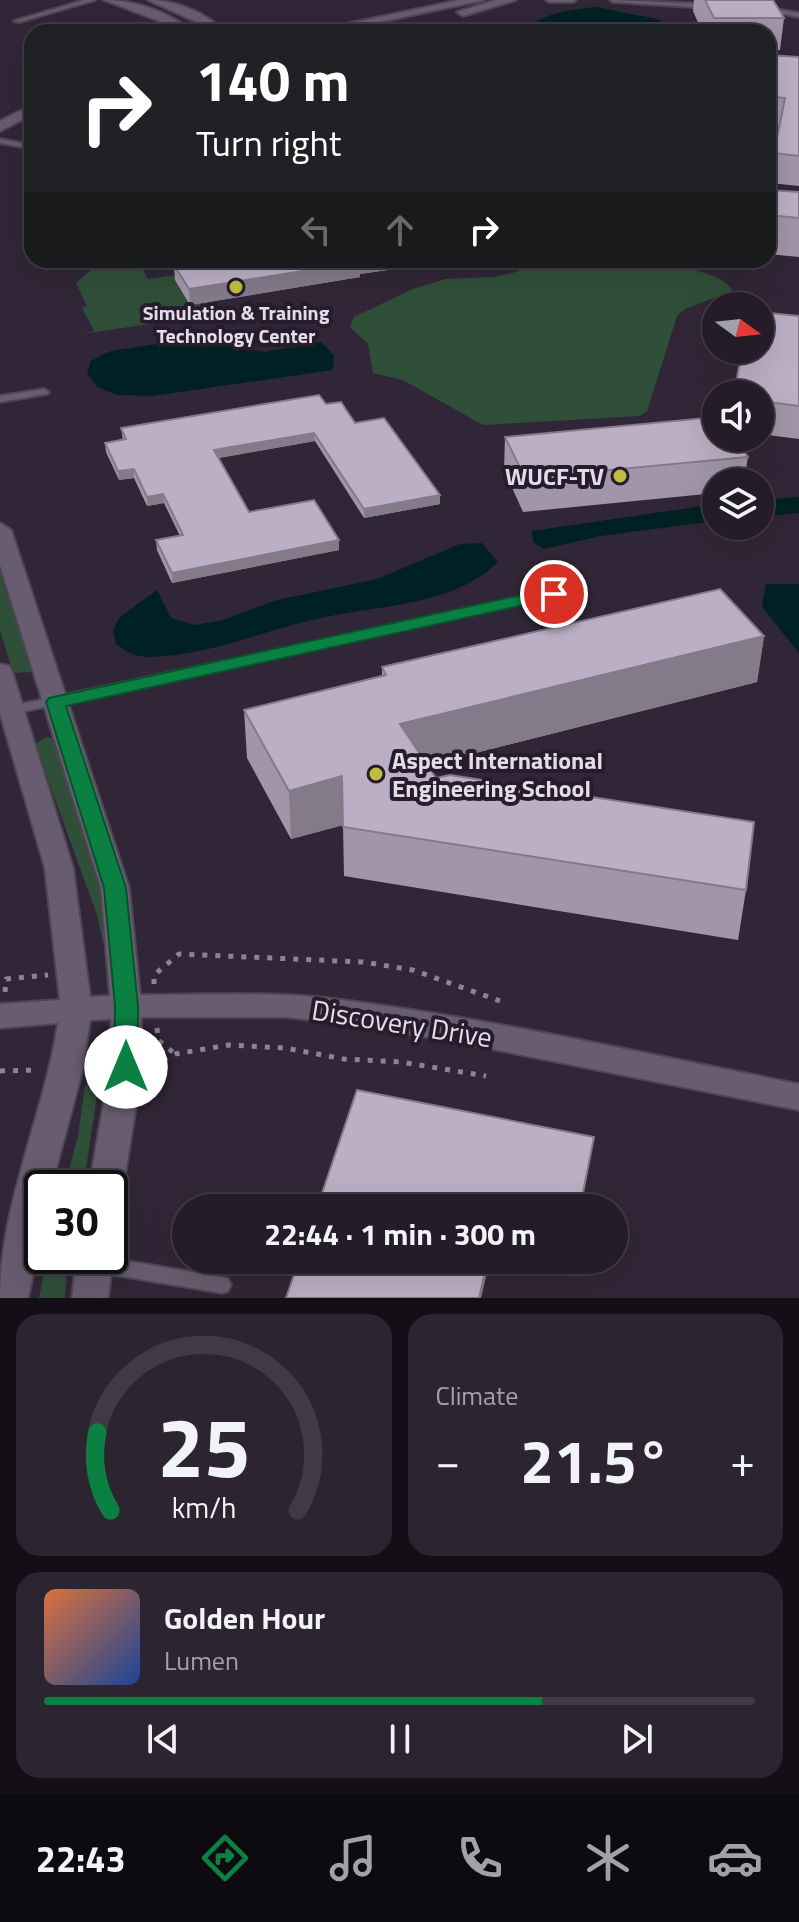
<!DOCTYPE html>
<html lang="en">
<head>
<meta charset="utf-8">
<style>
	:root { --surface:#241c29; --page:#2c2531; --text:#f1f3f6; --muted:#a3a1a8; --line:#413a46; --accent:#0b8043 }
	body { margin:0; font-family:"Titillium Web",sans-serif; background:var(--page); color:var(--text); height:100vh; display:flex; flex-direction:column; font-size:30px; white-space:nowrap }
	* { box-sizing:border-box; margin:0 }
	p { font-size:26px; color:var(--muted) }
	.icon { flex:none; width:44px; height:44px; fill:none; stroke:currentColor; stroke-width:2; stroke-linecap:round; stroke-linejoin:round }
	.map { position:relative; height:1298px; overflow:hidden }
	.details { display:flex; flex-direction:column; gap:16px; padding:16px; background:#140f17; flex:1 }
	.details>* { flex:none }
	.top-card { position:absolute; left:24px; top:24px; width:752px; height:244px; border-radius:24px; box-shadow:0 8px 32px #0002,0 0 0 2px var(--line); background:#202124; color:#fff; overflow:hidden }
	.needle { width:52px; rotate:105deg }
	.fabs { position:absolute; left:702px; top:292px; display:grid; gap:16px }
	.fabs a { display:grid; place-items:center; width:72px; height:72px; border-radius:50%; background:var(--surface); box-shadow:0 8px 32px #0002,0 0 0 2px var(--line); font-size:40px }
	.speed { position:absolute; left:24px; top:1170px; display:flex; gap:16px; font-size:40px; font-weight:700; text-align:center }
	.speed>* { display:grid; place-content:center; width:104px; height:104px; border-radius:50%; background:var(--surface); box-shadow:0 8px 32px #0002,0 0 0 2px var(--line); line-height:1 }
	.speed .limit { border:4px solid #111; border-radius:12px; background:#fff; color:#111 }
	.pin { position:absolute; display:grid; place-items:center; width:68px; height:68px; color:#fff; margin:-34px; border:4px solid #fff; border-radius:50%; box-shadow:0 2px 8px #0007 }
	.me { position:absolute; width:88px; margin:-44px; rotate:0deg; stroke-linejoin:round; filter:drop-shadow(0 0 6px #0008) }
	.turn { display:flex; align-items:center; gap:28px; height:168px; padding:0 40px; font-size:36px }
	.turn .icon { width:104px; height:104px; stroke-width:2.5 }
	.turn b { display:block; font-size:56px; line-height:68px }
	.lanes { display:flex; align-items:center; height:76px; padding:0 40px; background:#0003; justify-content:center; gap:40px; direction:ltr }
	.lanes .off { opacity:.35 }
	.big { font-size:60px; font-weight:700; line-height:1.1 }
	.details .tile { flex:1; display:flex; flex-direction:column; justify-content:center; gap:12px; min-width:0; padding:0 28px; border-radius:24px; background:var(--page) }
	.details .dial { align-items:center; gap:0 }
	.dial svg { height:208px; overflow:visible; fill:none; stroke:var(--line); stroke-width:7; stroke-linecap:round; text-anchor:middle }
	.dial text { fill:var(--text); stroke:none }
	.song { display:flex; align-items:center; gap:24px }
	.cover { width:96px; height:96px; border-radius:12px; background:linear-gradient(135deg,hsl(20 70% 55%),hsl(220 70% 35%)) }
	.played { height:8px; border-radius:4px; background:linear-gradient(90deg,var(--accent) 70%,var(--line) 70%) }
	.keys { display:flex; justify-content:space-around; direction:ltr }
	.heat { display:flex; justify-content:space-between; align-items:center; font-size:44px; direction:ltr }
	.details .tiles { flex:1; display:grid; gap:16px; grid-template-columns:1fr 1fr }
	.tile:last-child { grid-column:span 2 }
	.trip { position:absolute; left:172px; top:1194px; width:456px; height:80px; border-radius:40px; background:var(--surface); box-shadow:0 8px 32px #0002,0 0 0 2px var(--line); font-weight:700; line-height:80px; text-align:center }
	.menu { display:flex; height:128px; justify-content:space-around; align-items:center; background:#0e0b10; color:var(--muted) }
	.menu .icon { width:56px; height:56px }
	.menu .active { color:var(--accent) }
	.menu b { font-size:36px; color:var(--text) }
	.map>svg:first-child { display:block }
	.green { fill:#304f39 }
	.water { fill:#002123 }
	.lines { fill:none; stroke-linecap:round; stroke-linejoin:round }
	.service-casing { stroke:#4d4553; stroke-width:4 }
	.minor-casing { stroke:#4d4553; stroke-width:4 }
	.path { stroke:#8c8492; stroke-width:5; stroke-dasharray:5 8; stroke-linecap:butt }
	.service { fill:#685d70; fill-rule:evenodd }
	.minor { fill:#685d70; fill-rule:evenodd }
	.wall { fill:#a196a9 }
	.shaded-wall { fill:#837a8a }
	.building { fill:#bbafc5; stroke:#837a8a; stroke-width:2 }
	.route { fill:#0b8043; stroke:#07532c; stroke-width:2 }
	.poi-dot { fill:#c0be41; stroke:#261c2d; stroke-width:3 }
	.labels { text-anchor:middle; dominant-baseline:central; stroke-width:8; stroke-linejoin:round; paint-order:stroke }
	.far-poi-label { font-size:20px; font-weight:bold; fill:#e3dde8; stroke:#261c2d }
	.poi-label { font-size:24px; font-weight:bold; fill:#e3dde8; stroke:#261c2d; text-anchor:end }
	.near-street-label { font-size:28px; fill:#e3dde8; stroke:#261c2d }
</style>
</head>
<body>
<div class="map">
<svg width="799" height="1298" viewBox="0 0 799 1298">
	<rect width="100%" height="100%" fill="#302637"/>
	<path class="green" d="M558,260c35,0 156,-1 174,30l-4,3 -43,16 -8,7 -30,95 -7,5 -157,9 -80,-45 -30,-7 -5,-29 -18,-17 4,-10 59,-28 32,-10 49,-2 22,-5 17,-9z
		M138,261l10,18 49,-7 18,33 -36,5 4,8 -4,2 -99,14 14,-3 -12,-23 5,-2 -11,-23 18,-16z
		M0,562l34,105 -3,5 -18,1 -13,-43z
		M46,737l10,2 52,159 2,42 -7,2 -6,-27 -62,-171z
		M99,1082l-16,106h-19l14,-52 7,-51z
		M47,1256h21l-3,42h-26z"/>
	<path class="water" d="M596,7l65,13 3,12h-142c19,-19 48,-22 74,-25z
		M188,339l76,13 57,-10 13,13 -1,15 -180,26 -36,-1 -20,-8 -10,-13 4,-13 20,-10z
		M799,497v16l-39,4v-17z
		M716,504v17l-115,15 -57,13 -11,-7 -1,-11z
		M482,543l16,19c-44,44 -119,43 -177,56 -57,12 -112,38 -172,39 -14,0 -22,-5 -33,-13l-3,-14 7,-13 37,-27 14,28 24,7 28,-5 54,-20 100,-21 83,-35z
		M766,584h33v69l-37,-46z"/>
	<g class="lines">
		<g class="service-casing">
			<path id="service" d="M85,0h10l-76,22 -5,-1z
				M546,0h30l-3,2h-24z
				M610,0l99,4 3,2 -3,2 -96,-6z
				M764,7l35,6v4l-37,-7z
				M0,139l32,6v4l-32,-6z
				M44,389l5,3 -2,2 -47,8v-6z
				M554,591l6,3 -2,2 -546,118 -6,-4 6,-4z
				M97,1256l125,21 6,2 3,6 -3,6 -6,2 -125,-21 -6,-3 -3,-5 3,-5z"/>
		</g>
		<g class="minor-casing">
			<path id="minor" d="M104,0c29,0 67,12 88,32h-15l-18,-11z
				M148,0c26,0 59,12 76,32h-13l-8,-7z
				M460,0h24l-151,32h-25z
				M496,0h20l-53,16 -6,-4z
				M32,105v10l-32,16v-10z
				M0,523l11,7 118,358 11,107c64,0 130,-4 194,4 156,19 311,55 465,85v26l-347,-69 -119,-19 -48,-5h-144l1,50 -19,121 -5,10 -8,3v-13h-21l21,-121 1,-48 -21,1 -7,48 -32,120h-9v44l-14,66h-28c0,-94 44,-183 58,-275l-58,5v-24l60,-4 -15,-132 -45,-155v-49l9,2 3,5 61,197 17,129 20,-1 -9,-108 -101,-323z
				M110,1251l3,5 -5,42h-36l5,-42h33z"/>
		</g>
		<path class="path" d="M154,984v-9l25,-21 184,8 50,8 87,31
			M5,992l1,-13 42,-4
			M157,1028l1,12 17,14
			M151,1065l24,-11 54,-9 56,3 59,11 57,3 85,14
			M0,1071l38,-1"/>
		<use href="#service" class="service"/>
		<use href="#minor" class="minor"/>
	</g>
	<path class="wall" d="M694,0h79l11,18 -4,32h-12v-18h-66l-9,-21z
		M768,55l31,2v129l-29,-3 4,-30 5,-27 -11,-1z
		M32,174v26l-5,-2 -3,-21z
		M768,190l31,2v65l-31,-3z
		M201,260h214v6l-55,8v3l-170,28 -15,-25 -1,-15z
		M799,316v123l-39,-5v-40z
		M326,404l29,19 85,81 -76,14 -49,-77 -97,17 31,54 90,38 -167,33 -15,-33 -1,-10 24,-4 -16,-33 -17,3 -13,-28 -15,2 -13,-28 -1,-9 18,-3 -2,-12z
		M505,437l243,20 -4,25h-28v11l-193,19 -19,-42z
		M764,636l-7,46 -329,83 8,13 310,112 -8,50 -394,-64 -1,-51 -52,14 -44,-81 -3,-48 138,-34v-9z"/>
	<path class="shaded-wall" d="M357,260h58v6l-55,8v3l-170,28 -1,-16z
		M314,433l1,8 -101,18v-9z
		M134,469v9l-15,2 -1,-9z
		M163,494l1,9 -17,3v-9z
		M440,495v9l-76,14v-9z
		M339,540v10l-167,33v-10z
		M764,636l-7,46 -357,90v-48z
		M342,776l2,49 -53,14 -2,-48z
		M594,1137l-13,71h-1z
		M488,1260h2l-9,38h-2z"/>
	<path class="building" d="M705,0h68l11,18h-70z
		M768,55l31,2v99l-25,-3 11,-55 -17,-2z
		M32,174v6l-8,-3z
		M768,190l31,2v26l-31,-3z
		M201,260h157l2,2 -171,27 -15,-24z
		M760,312l39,4v90l-39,-5v-7h-26l8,-44h18z
		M319,395l7,9 15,-2 14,21 29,-5 56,77 -76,14 -50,-76 -100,17 35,62 65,-12 25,40 -167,33 -16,-33 27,-5 -20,-41 -16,3 -13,-28 -16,2 -13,-28 21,-4 -5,-11z
		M716,417v21h19l13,19 -223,21 -20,-41z
		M720,589l44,47 -364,88 36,54 14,-3 304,47 -8,68 -403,-63 -1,-51 -53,15 -45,-81 142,-35 -4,-8z
		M357,1090l237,47 -14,71h-263z
		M299,1260h189l-9,38h-193z"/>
	<path class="route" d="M554,588l6,2 3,4 -3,3 -494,109 60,182 12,118v61l-4,7 -8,3 -9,-3 -3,-7 1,-61 -11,-118 -58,-186 3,-4z"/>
	<g class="poi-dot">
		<circle cx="236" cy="287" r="8"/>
		<circle cx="620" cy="476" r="8"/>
		<circle cx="376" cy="774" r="8"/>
	</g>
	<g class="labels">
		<g class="far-poi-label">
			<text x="236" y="312">Simulation &amp; Training<tspan x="236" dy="23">Technology Center</tspan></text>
		</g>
		<g class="poi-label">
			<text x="604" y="476">WUCF-TV</text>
			<text x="392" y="760" text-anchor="start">Aspect International<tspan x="392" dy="28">Engineering School</tspan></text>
		</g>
		<g class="near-street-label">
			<text transform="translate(402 1023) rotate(9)">Discovery Drive</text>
		</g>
	</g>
</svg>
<div class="fabs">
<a><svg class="needle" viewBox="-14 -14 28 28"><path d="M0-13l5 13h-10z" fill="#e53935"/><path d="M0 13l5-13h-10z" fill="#a3a1a8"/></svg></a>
<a><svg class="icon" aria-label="sound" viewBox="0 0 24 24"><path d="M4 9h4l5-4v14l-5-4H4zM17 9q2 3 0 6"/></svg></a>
<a><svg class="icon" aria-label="layers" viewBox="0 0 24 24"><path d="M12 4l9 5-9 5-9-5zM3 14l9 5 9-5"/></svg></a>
</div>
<div class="speed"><div class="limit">30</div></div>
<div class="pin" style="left:554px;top:594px;background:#d93025"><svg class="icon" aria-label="arrive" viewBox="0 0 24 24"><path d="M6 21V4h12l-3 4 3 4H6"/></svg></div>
<svg class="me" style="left:126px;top:1067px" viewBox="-20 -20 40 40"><circle r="19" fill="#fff"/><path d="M0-13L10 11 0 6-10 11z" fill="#0b8043"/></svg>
<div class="trip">22:44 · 1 min · 300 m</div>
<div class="top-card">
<div class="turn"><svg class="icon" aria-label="right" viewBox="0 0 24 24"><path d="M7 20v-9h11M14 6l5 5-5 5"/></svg><div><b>140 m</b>Turn right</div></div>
<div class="lanes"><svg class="icon off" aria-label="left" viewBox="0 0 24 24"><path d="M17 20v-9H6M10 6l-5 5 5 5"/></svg><svg class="icon off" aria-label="ahead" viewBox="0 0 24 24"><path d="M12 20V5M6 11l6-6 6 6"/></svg><svg class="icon" aria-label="right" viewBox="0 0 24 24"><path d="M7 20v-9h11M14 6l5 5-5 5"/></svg></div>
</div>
</div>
<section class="details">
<div class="tiles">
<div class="tile dial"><svg viewBox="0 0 100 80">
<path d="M14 69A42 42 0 1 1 86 69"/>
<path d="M14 69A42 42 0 0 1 9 39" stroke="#0b8043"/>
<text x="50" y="56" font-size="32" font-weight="700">25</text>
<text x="50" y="72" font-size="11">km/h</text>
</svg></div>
<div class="tile"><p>Climate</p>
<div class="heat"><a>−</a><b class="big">21.5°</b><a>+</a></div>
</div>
<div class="tile">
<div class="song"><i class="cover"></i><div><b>Golden Hour</b><p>Lumen</p></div></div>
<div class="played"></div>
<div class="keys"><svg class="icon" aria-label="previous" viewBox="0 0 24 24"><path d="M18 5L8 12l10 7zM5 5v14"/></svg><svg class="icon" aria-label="pause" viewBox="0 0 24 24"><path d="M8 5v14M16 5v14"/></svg><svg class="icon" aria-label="next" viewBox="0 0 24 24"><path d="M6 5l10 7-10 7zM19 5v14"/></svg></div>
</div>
</div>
</section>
<nav class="menu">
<b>22:43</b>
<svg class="icon active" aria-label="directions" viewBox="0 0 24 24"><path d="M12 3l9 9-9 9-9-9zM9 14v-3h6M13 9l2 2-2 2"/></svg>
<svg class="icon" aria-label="music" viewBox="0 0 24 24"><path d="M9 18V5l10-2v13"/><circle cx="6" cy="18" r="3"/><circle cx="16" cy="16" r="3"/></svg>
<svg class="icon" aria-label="phone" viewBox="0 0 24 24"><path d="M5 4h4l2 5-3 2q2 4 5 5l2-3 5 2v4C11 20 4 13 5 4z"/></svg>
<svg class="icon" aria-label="climate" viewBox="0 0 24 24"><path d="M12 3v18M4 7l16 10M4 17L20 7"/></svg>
<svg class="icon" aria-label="car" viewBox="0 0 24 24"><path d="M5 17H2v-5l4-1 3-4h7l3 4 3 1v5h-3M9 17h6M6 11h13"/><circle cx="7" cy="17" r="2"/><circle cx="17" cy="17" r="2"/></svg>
</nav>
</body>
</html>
